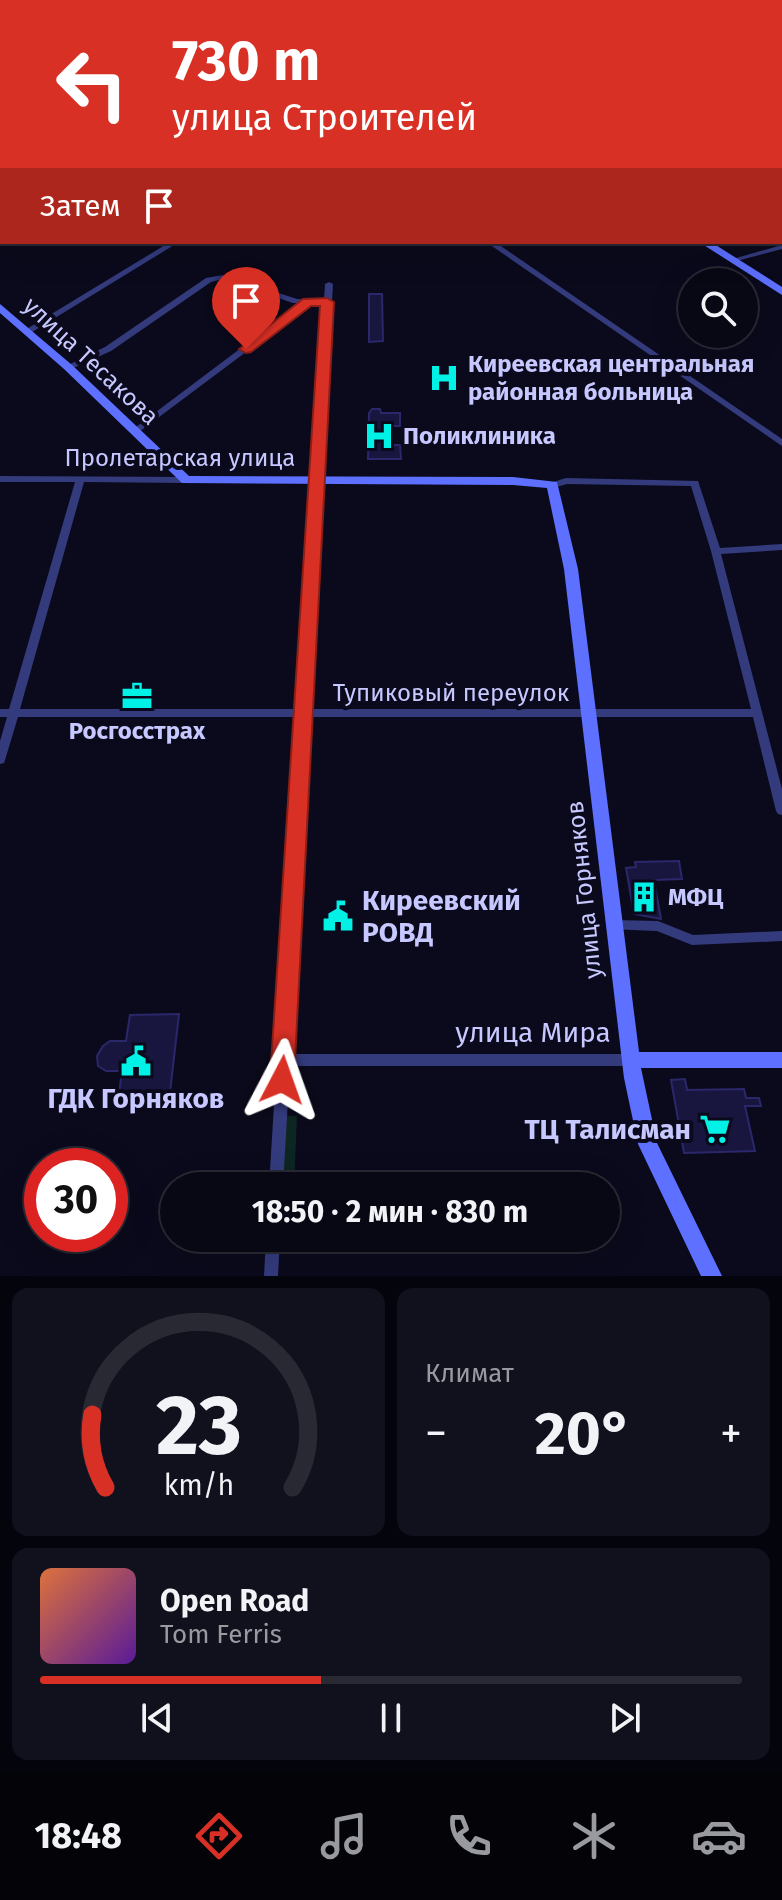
<!DOCTYPE html>
<html lang="ru">
<head>
<meta charset="utf-8">
<style>
	:root { --surface:#080815; --page:#11111e; --text:#f1f3f6; --muted:#989aa0; --line:#292934; --accent:#d93025 }
	body { margin:0; font-family:"Fira Sans",sans-serif; background:var(--page); color:var(--text); height:100vh; display:flex; flex-direction:column; font-size:30px; white-space:nowrap }
	* { box-sizing:border-box; margin:0 }
	p { font-size:26px; color:var(--muted) }
	.icon { flex:none; width:44px; height:44px; fill:none; stroke:currentColor; stroke-width:2; stroke-linecap:round; stroke-linejoin:round }
	.map { position:relative; height:1276px; overflow:hidden }
	.panel { display:flex; flex-direction:column; gap:12px; padding:12px; background:#04040c; flex:1 }
	.panel>* { flex:none }
	.banner { position:absolute; left:0px; top:0px; width:782px; height:244px; box-shadow:0 8px 32px #0002,0 0 0 2px var(--line); background:#d93025; color:#fff; overflow:hidden }
	.controls { position:absolute; left:678px; top:268px; display:grid; gap:16px }
	.controls a { display:grid; place-items:center; width:80px; height:80px; border-radius:50%; background:var(--surface); box-shadow:0 8px 32px #0002,0 0 0 2px var(--line); font-size:40px }
	.speed { position:absolute; left:24px; top:1148px; display:flex; gap:16px; font-size:40px; font-weight:700; text-align:center }
	.speed>* { display:grid; place-content:center; width:104px; height:104px; border-radius:50%; background:var(--surface); box-shadow:0 8px 32px #0002,0 0 0 2px var(--line); line-height:1 }
	.speed .limit { border:12px solid #d22; background:#fff; color:#111 }
	.pin { position:absolute; display:grid; place-items:center; width:68px; height:68px; color:#fff; margin:-82px -34px; border-radius:50% 50% 50% 0; rotate:-45deg; box-shadow:0 0 8px #0007 }
	.pin .icon { rotate:45deg }
	.me { position:absolute; width:88px; margin:-44px; rotate:4deg; stroke-linejoin:round; filter:drop-shadow(0 0 6px #0008) }
	.turn { display:flex; align-items:center; gap:28px; height:168px; padding:0 40px; font-size:36px }
	.turn .icon { width:104px; height:104px; stroke-width:2.5 }
	.turn b { display:block; font-size:56px; line-height:68px }
	.then { display:flex; align-items:center; height:76px; padding:0 40px; background:#0003; gap:16px; font-size:30px }
	.big { font-size:60px; font-weight:700; line-height:1.1 }
	.panel .card { flex:1; display:flex; flex-direction:column; justify-content:center; gap:12px; min-width:0; padding:0 28px; border-radius:16px; background:var(--page) }
	.panel .dial { align-items:center; gap:0 }
	.dial svg { height:208px; overflow:visible; fill:none; stroke:var(--line); stroke-width:7; stroke-linecap:round; text-anchor:middle }
	.dial text { fill:var(--text); stroke:none }
	.song { display:flex; align-items:center; gap:24px }
	.cover { width:96px; height:96px; border-radius:12px; background:linear-gradient(135deg,hsl(20 70% 55%),hsl(270 70% 35%)) }
	.played { height:8px; border-radius:4px; background:linear-gradient(90deg,var(--accent) 40%,var(--line) 40%) }
	.keys { display:flex; justify-content:space-around; direction:ltr }
	.heat { display:flex; justify-content:space-between; align-items:center; font-size:44px; direction:ltr }
	.panel .tiles { flex:1; display:grid; gap:12px; grid-template-columns:1fr 1fr }
	.card:last-child { grid-column:span 2 }
	.trip { position:absolute; left:160px; top:1172px; width:460px; height:80px; border-radius:40px; background:var(--surface); box-shadow:0 8px 32px #0002,0 0 0 2px var(--line); font-weight:700; line-height:80px; text-align:center }
	.tab-bar { display:flex; height:128px; justify-content:space-around; align-items:center; background:#030308; color:var(--muted) }
	.tab-bar .icon { width:56px; height:56px }
	.tab-bar .active { color:var(--accent) }
	.tab-bar b { font-size:36px; color:var(--text) }
	.map>svg:first-child { display:block }
	.green { fill:#0d2622 }
	.building { fill:#18163e; stroke:#2a276b; stroke-width:2 }
	.lines { fill:none; stroke-linecap:round; stroke-linejoin:round }
	.street { fill:#333b7d; fill-rule:evenodd }
	.secondary { fill:#5d70ff; fill-rule:evenodd }
	.route { fill:#d93025; stroke:#8d1f18; stroke-width:2 }
	.labels { text-anchor:middle; dominant-baseline:central; stroke-width:8; stroke-linejoin:round; paint-order:stroke }
	.street-label { font-size:24px; fill:#c6c8ff; stroke:#0b0a1c }
	.poi-label { font-size:24px; font-weight:bold; fill:#c6c8ff; stroke:#0b0a1c; text-anchor:start }
	.near-poi-label { font-size:28px; font-weight:bold; fill:#c6c8ff; stroke:#0b0a1c; text-anchor:start }
	.near-street-label { font-size:28px; fill:#c6c8ff; stroke:#0b0a1c }
</style>
</head>
<body>
<div class="map">
<svg width="782" height="1276" viewBox="0 0 782 1276">
	<rect width="100%" height="100%" fill="#0b0a1c"/>
	<path class="green" d="M286,1116h11l-3,70h-12z"/>
	<path class="building" d="M369,294h13l1,47 -14,1z
		M372,409h8l1,4h19v13h-10l-1,19h11l1,14h-33l1,-46z
		M679,861l3,18 -28,1 7,39 -27,-5 -8,-46 10,-1 -1,-5z
		M179,1014l-10,87h-51l4,-30h-16l-8,-5 -1,-10 6,-10 7,-5h16l4,-26z
		M685,1079l2,11 57,-1 2,9h13l2,8h-16l10,45 -71,2 -13,-73z"/>
	<g class="lines">
		<path class="street" d="M658,0h7l3,2h-7z
			M780,58l2,1v4l-2,-1z
			M782,140v4l-2,1v-4z
			M780,167l2,1v4l-2,-1z
			M170,242h9l-147,90h-3l-4,-2z
			M486,242h9l287,197v7z
			M782,245v4l-49,13 -4,-2z
			M223,275l74,24 27,1 1,-16 4,-2 4,2 -24,425h442l-40,-158 -20,-65 -124,-2 -14,4 -4,-3 1,-2 16,-5 132,3 22,67 62,-4v6l-61,4 61,235v26l-4,-1 -2,-3 -23,-94h-444l-19,337h340l5,2 2,4 -2,4 -5,2h-340l-7,120h-14l29,-469h-280l-13,43 -1,3 -4,1v-23l7,-24h-7v-8h9l66,-227h-75v-6l186,1 4,3 -4,3 -102,-1 -64,227h279l25,-405h-14l-175,131 -4,-3 1,-2 169,-127h-8l-70,-24 -12,3 -100,69 -40,18h-3l-4,-2 41,-20 101,-69z
			M613,920l45,1 35,14 89,-4v10l-90,4 -35,-14 -48,-2 -2,-4 2,-4z
			M266,1238h14l-2,38h-14z"/>
		<path class="secondary" d="M527,0h8v2h-8z
			M699,242h12l71,45v8z
			M0,304l72,61 117,111 324,1 44,5 21,87 61,483h143v16h-141l16,75 65,133h-21l-63,-132 -14,-66 -60,-509 -17,-81 -34,-3 -331,-2 -118,-114 -64,-56z"/>
	</g>
	<path class="route" d="M327,298l7,4 -40,778 -3,8 -9,3 -9,-3 -3,-8 50,-774h-9l-60,46 -5,1 -7,-4 64,-50z"/>
	<defs>
		<g id="hospital-bare" transform="scale(2.4)"><path d="M-5-5h3v3.5h4V-5h3V5h-3V1.5h-4V5h-3Z" fill="#00f1e6" stroke="#0b0a1c" stroke-width="2.5" paint-order="stroke"/></g>
		<g id="office-bare" transform="scale(2.4)"><path d="M-6-3h4V-5.5h4V-3h4V5H-6ZM-1-4.5V-3h2v-1.5ZM-6 0V1H6V0Z" fill="#00f1e6" stroke="#0b0a1c" stroke-width="2.5" paint-order="stroke"/></g>
		<g id="building-bare" transform="scale(2.4)"><path d="M-4-6H4V6H1V3H-1V6H-4ZM-2.5-4.3h1.7v1.8h-1.7ZM.8-4.3h1.7v1.8H.8ZM-2.5-1h1.7V.8h-1.7ZM.8-1h1.7V.8H.8Z" fill="#00f1e6" stroke="#0b0a1c" stroke-width="2.5" paint-order="stroke"/></g>
		<g id="civic-bare" transform="scale(2.4)"><path d="M-.6-6.5H3V-4.5H.6V-3L4-1V1h2V6H-6V1h2V-1L-.6-3ZM-1.2 2.5V6h2.4V2.5Z" fill="#00f1e6" stroke="#0b0a1c" stroke-width="2.5" paint-order="stroke"/></g>
		<g id="supermarket-bare" transform="scale(2.4)"><path d="M-6-5.5h2.5l.6 2H6L4.5 2H-2.5L-4.4-4H-6ZM-1.5 3.2a1.3 1.3 0 1 0 .1 0ZM3 3.2a1.3 1.3 0 1 0 .1 0Z" fill="#00f1e6" stroke="#0b0a1c" stroke-width="2.5" paint-order="stroke"/></g>
	</defs>
	<g fill-rule="evenodd">
		<use href="#hospital-bare" x="444" y="378"/>
		<use href="#hospital-bare" x="379" y="436"/>
		<use href="#office-bare" x="137" y="696"/>
		<use href="#building-bare" x="644" y="897"/>
		<use href="#civic-bare" x="338" y="916"/>
		<use href="#civic-bare" x="136" y="1061"/>
		<use href="#supermarket-bare" x="715" y="1129"/>
	</g>
	<g class="labels">
		<g class="street-label">
			<text transform="translate(91 361) rotate(43)">улица Тесакова</text>
			<text x="180" y="458">Пролетарская улица</text>
			<text x="451" y="693">Тупиковый переулок</text>
			<text transform="translate(584 890) rotate(-96)">улица Горняков</text>
		</g>
		<g class="poi-label">
			<text x="468" y="364">Киреевская центральная<tspan x="468" dy="28">районная больница</tspan></text>
			<text x="403" y="436">Поликлиника</text>
			<text x="137" y="731" text-anchor="middle">Росгосстрах</text>
			<text x="668" y="897">МФЦ</text>
		</g>
		<g class="near-poi-label">
			<text x="362" y="900">Киреевский<tspan x="362" dy="32">РОВД</tspan></text>
			<text x="136" y="1098" text-anchor="middle">ГДК Горняков</text>
			<text x="691" y="1129" text-anchor="end">ТЦ Талисман</text>
		</g>
		<g class="near-street-label">
			<text x="533" y="1032">улица Мира</text>
		</g>
	</g>
</svg>
<div class="controls">
<a><svg class="icon" aria-label="search" viewBox="0 0 24 24"><circle cx="10" cy="10" r="6"/><path d="M15 15l6 6"/></svg></a>
</div>
<div class="speed"><div class="limit">30</div></div>
<div class="pin" style="left:246px;top:349px;background:#d93025"><svg class="icon" aria-label="arrive" viewBox="0 0 24 24"><path d="M6 21V4h12l-3 4 3 4H6"/></svg></div>
<svg class="me" style="left:282px;top:1080px" viewBox="-20 -20 40 40"><path d="M0-17L14 15 0 8-14 15z" fill="#d93025" stroke="#fff" stroke-width="4"/></svg>
<div class="trip">18:50 · 2 мин · 830 m</div>
<div class="banner">
<div class="turn"><svg class="icon" aria-label="left" viewBox="0 0 24 24"><path d="M17 20v-9H6M10 6l-5 5 5 5"/></svg><div><b>730 m</b>улица Строителей</div></div>
<div class="then">Затем<svg class="icon" aria-label="arrive" viewBox="0 0 24 24"><path d="M6 21V4h12l-3 4 3 4H6"/></svg></div>
</div>
</div>
<section class="panel">
<div class="tiles">
<div class="card dial"><svg viewBox="0 0 100 80">
<path d="M14 69A42 42 0 1 1 86 69"/>
<path d="M14 69A42 42 0 0 1 9 41" stroke="#d93025"/>
<text x="50" y="56" font-size="32" font-weight="700">23</text>
<text x="50" y="72" font-size="11">km/h</text>
</svg></div>
<div class="card"><p>Климат</p>
<div class="heat"><a>−</a><b class="big">20°</b><a>+</a></div>
</div>
<div class="card">
<div class="song"><i class="cover"></i><div><b>Open Road</b><p>Tom Ferris</p></div></div>
<div class="played"></div>
<div class="keys"><svg class="icon" aria-label="previous" viewBox="0 0 24 24"><path d="M18 5L8 12l10 7zM5 5v14"/></svg><svg class="icon" aria-label="pause" viewBox="0 0 24 24"><path d="M8 5v14M16 5v14"/></svg><svg class="icon" aria-label="next" viewBox="0 0 24 24"><path d="M6 5l10 7-10 7zM19 5v14"/></svg></div>
</div>
</div>
</section>
<nav class="tab-bar">
<b>18:48</b>
<svg class="icon active" aria-label="directions" viewBox="0 0 24 24"><path d="M12 3l9 9-9 9-9-9zM9 14v-3h6M13 9l2 2-2 2"/></svg>
<svg class="icon" aria-label="music" viewBox="0 0 24 24"><path d="M9 18V5l10-2v13"/><circle cx="6" cy="18" r="3"/><circle cx="16" cy="16" r="3"/></svg>
<svg class="icon" aria-label="phone" viewBox="0 0 24 24"><path d="M5 4h4l2 5-3 2q2 4 5 5l2-3 5 2v4C11 20 4 13 5 4z"/></svg>
<svg class="icon" aria-label="climate" viewBox="0 0 24 24"><path d="M12 3v18M4 7l16 10M4 17L20 7"/></svg>
<svg class="icon" aria-label="car" viewBox="0 0 24 24"><path d="M5 17H2v-5l4-1 3-4h7l3 4 3 1v5h-3M9 17h6M6 11h13"/><circle cx="7" cy="17" r="2"/><circle cx="17" cy="17" r="2"/></svg>
</nav>
</body>
</html>
